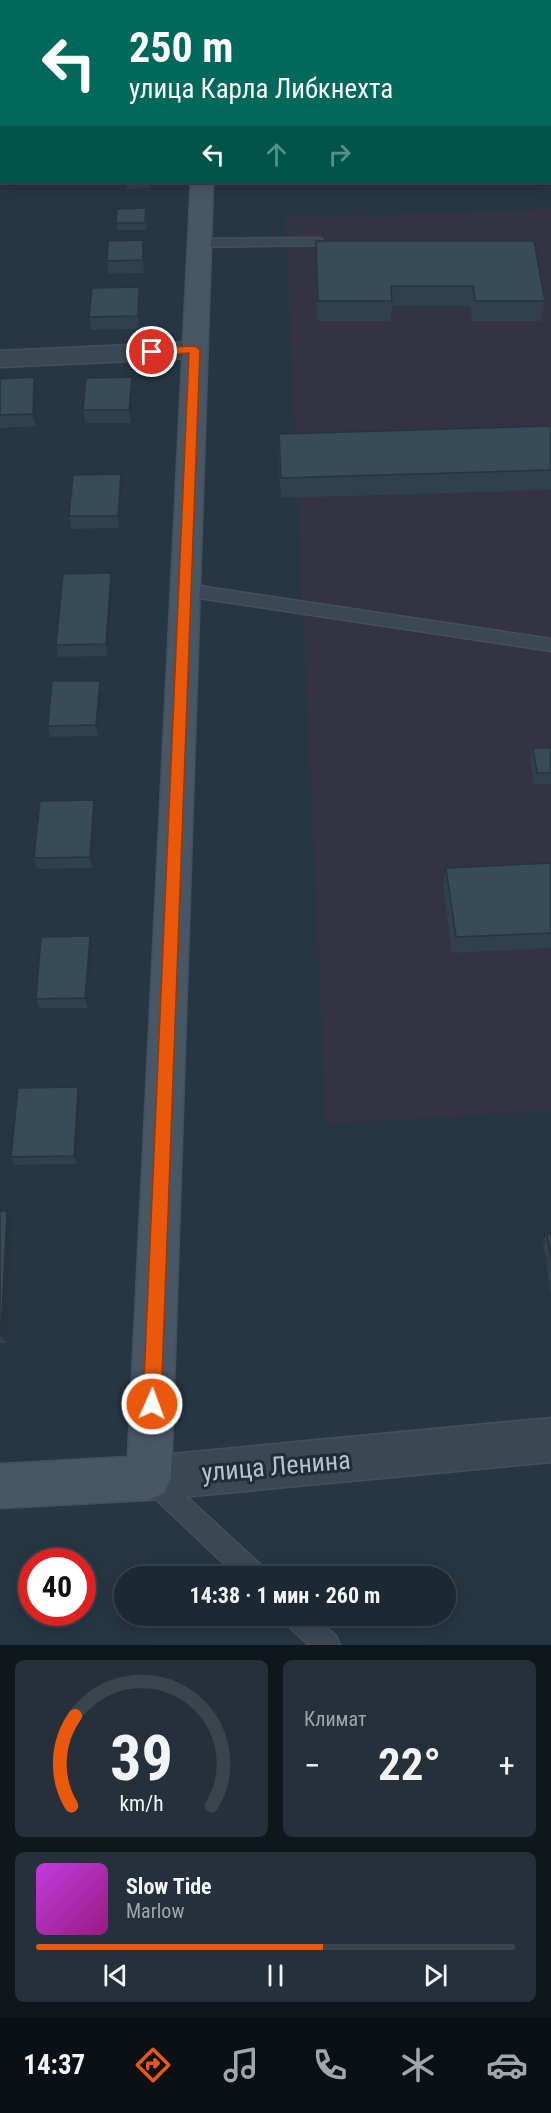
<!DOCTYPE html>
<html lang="ru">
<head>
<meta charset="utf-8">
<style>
	:root { --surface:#1c2832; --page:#25303a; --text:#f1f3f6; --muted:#a0a6ac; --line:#3a444d; --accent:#ea580c }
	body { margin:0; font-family:"Roboto Condensed",sans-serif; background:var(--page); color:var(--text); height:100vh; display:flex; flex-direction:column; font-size:22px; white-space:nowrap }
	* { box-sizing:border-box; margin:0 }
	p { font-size:20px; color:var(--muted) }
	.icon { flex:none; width:33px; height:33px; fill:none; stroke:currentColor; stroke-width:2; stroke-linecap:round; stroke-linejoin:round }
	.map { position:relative; height:1645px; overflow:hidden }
	.sheet { display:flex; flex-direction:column; gap:15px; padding:15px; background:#0f161c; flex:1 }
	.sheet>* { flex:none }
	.top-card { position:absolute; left:0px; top:0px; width:552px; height:183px; box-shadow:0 3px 15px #0003,0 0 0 2px var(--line); background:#00695c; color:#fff; overflow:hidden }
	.speed { position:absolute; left:18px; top:1548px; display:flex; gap:12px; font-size:30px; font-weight:700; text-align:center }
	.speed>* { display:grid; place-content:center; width:78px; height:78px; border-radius:50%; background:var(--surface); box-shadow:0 3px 15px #0003,0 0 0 2px var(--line); line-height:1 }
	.speed .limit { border:9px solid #d22; background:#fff; color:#111 }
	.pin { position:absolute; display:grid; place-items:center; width:51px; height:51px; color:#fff; margin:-26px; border:3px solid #fff; border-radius:50%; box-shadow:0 2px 6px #0007 }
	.me { position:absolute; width:66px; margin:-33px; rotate:2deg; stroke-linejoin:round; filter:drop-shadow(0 0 4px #0008) }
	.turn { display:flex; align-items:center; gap:21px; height:126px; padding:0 30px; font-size:27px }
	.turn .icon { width:78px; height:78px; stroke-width:2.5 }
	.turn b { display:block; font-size:42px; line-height:51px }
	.lanes { display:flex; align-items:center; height:57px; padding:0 30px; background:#0003; justify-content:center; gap:30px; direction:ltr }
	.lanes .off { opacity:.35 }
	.big { font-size:45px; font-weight:700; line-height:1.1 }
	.sheet .tile { flex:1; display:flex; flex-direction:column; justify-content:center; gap:9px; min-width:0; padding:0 21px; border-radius:9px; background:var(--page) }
	.sheet .dial { align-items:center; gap:0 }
	.dial svg { height:156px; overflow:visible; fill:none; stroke:var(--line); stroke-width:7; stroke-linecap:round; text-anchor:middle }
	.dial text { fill:var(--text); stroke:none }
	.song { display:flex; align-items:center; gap:18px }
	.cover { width:72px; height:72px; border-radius:9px; background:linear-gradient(135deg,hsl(290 70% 55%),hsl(310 70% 35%)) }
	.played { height:6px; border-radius:3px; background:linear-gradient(90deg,var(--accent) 60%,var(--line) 60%) }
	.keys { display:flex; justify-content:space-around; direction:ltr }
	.heat { display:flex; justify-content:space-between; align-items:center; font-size:33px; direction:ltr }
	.sheet .tiles { flex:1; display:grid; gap:15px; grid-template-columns:1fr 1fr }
	.tile:last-child { grid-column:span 2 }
	.trip { position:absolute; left:114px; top:1566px; width:342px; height:60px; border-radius:30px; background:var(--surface); box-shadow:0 3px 15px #0003,0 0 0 2px var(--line); font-weight:700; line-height:60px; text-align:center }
	.tab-bar { display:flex; height:96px; justify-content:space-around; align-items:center; background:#0b1014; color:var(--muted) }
	.tab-bar .icon { width:42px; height:42px }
	.tab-bar .active { color:var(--accent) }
	.tab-bar b { font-size:27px; color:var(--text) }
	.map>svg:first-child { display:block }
	.medical { fill:#334 }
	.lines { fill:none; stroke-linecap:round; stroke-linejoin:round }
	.lane-casing { stroke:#44515c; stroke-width:3 }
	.street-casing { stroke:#44515c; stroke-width:3 }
	.secondary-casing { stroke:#44515c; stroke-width:3 }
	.lane { fill:#3a4853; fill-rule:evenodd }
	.street { fill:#3a4853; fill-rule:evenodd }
	.secondary { fill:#485766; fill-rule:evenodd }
	.wall { fill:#30404d }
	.shaded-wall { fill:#27343e }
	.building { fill:#384b59; stroke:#27343e; stroke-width:1.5 }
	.route { fill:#ea580c; stroke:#983908; stroke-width:1.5 }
	.labels { text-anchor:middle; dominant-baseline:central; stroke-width:6; stroke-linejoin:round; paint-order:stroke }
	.near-street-label { font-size:26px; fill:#b8c2cd; stroke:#1f2d38 }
</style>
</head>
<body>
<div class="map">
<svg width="551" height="1645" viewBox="0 0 551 1645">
	<rect width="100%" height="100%" fill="#263643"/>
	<path class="medical" d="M551,209v902l-225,13 -41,-907z"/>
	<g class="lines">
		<g class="lane-casing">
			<path id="lane" d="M306,0h10v2h-10z
				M317,238l5,1 1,3 -1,3 -123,2 -6,-4 6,-4z
				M186,584l365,55v12l-365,-55 -6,-2 -2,-4 2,-4z
				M153,1469l8,4 102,94 3,9h-29l-92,-87 -4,-8 4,-8z
				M283,1616h31l22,20 4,9h-31l-22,-20z"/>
		</g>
		<g class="street-casing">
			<path id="street" d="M195,342l9,2 4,6 -4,6 -9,2 -195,9v-16z
				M551,1418v44l-402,38 -15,-7 -7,-15 7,-15 15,-7z"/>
		</g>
		<g class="secondary-casing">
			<path id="secondary" d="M200,0h20v2h-20z
				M191,182h22l-42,1296 -7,15 -15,7 -149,8v-44l128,-7z"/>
		</g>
		<use href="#lane" class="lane"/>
		<use href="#street" class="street"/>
		<use href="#secondary" class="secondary"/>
	</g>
	<path class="wall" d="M124,0h23l-22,1z
		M0,28h2v34h-2z
		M0,68h2v26h-2z
		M0,105h2v55h-2z
		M127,182h23v6l-23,1z
		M147,215l-1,15h-29l-1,-7z
		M143,240l1,12v21l-35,1 -2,-13z
		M316,241l229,60 -4,20h-69l-2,-15h-78l-1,15h-74l-1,-60z
		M139,287l1,13 -1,29 -48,1 -2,-13z
		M34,377l3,13 -1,36 -36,2v-49z
		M132,377l1,13 -2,33h-46l-2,-13z
		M551,426v64l-270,8 -3,-44 1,-20z
		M123,487l-4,41 -48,1 -2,-13z
		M111,573l2,12 -5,71 -50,1 -2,-12z
		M100,681l2,12 -4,43 -48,1 -2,-11z
		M533,748h18v36h-17l-4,-25z
		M96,811l-4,57 -55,1 -3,-11z
		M551,863v85l-99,5 -9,-68 3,-17z
		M92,946l-4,62h-49l-3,-9z
		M81,1096l-4,68 -62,1 -4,-8z
		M0,1211l12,9 -5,123h-7z
		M547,1234h4v61l-8,-54z"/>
	<path class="shaded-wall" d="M0,164l2,18 -2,8z
		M143,240l1,12v21l-1,-13z
		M139,287l1,13 -1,29 -1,-13z
		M34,377l3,13 -1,36 -3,-12z
		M132,377l1,13 -2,33 -2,-13z
		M121,474l2,13 -4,41 -1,-12z
		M111,573l2,12 -5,71 -2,-12z
		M100,681l2,12 -4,43 -2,-11z
		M94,800l2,11 -4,57 -2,-11z
		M90,936l2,10 -4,62 -3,-10z
		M78,1087l3,9 -4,68 -3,-8z
		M7,1211l5,9 -5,123 -6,-7z"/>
	<path class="building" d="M0,28h2v21h-2z
		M0,68h2v13h-2z
		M0,105h2v21h-2z
		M0,138h2v15h-2z
		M146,208l-1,15h-29l1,-14z
		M143,240v20l-36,1 1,-20z
		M316,241h218l11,60h-70l-2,-15h-82l1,15h-74z
		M139,287l-1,29 -49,1 3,-29z
		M34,377l-1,37 -33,1v-36z
		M132,377l-3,33h-46l3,-32z
		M551,426v44l-270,8 -2,-44z
		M121,474l-3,42h-49l4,-41z
		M111,573l-5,71 -50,1 7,-71z
		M52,681h48l-4,44 -48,1z
		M533,748h18v25h-14z
		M94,800l-4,57 -56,1 6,-57z
		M551,863v70l-95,4 -10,-69z
		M90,936l-5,62 -49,1 5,-62z
		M78,1087l-4,69 -63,1 7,-69z
		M0,1211h7l-6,125h-1z
		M547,1234h4v26z"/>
	<path class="route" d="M195,346l5,4 -39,1054 -3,6 -6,3 -6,-3 -3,-6 46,-1051 -37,2 -6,-3 6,-4z"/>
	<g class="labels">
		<g class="near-street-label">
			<text transform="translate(276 1466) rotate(-5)">улица Ленина</text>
		</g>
	</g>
</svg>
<div class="speed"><div class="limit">40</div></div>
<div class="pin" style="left:152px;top:352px;background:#d93025"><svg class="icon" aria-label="arrive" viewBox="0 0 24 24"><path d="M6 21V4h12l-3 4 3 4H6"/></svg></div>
<svg class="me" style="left:152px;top:1404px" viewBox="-20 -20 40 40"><circle r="17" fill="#ea580c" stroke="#fff" stroke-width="3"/><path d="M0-11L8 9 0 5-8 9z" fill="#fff"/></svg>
<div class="trip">14:38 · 1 мин · 260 m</div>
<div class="top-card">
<div class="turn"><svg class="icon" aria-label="left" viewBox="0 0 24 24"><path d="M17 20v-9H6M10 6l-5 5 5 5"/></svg><div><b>250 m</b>улица Карла Либкнехта</div></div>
<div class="lanes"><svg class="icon" aria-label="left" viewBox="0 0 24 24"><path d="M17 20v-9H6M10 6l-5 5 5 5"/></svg><svg class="icon off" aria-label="ahead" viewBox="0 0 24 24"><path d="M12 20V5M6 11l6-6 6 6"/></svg><svg class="icon off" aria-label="right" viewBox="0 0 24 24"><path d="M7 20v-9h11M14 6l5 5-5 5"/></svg></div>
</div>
</div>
<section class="sheet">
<div class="tiles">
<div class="tile dial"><svg viewBox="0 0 100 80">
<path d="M14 69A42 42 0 1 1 86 69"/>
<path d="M14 69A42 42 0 0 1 16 23" stroke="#ea580c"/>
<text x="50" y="56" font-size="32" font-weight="700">39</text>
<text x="50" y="72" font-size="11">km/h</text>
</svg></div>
<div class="tile"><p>Климат</p>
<div class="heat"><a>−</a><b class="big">22°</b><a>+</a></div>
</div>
<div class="tile">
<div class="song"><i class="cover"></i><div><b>Slow Tide</b><p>Marlow</p></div></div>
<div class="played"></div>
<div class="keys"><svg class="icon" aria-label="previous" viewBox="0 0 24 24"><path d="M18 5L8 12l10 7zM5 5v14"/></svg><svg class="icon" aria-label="pause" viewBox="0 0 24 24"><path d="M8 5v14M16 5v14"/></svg><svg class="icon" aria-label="next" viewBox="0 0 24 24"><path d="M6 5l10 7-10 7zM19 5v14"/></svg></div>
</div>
</div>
</section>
<nav class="tab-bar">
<b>14:37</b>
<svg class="icon active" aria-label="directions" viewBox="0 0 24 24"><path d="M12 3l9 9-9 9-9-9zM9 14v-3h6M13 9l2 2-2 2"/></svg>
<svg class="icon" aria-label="music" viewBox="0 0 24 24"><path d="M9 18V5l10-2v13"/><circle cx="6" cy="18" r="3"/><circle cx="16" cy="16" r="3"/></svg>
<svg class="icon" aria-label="phone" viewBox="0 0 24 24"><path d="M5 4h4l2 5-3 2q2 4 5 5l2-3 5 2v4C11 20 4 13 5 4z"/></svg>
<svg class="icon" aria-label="climate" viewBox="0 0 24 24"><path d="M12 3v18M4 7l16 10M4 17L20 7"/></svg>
<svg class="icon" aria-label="car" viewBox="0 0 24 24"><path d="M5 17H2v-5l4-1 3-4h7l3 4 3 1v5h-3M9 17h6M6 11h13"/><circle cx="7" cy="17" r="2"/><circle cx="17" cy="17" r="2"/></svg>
</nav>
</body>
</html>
